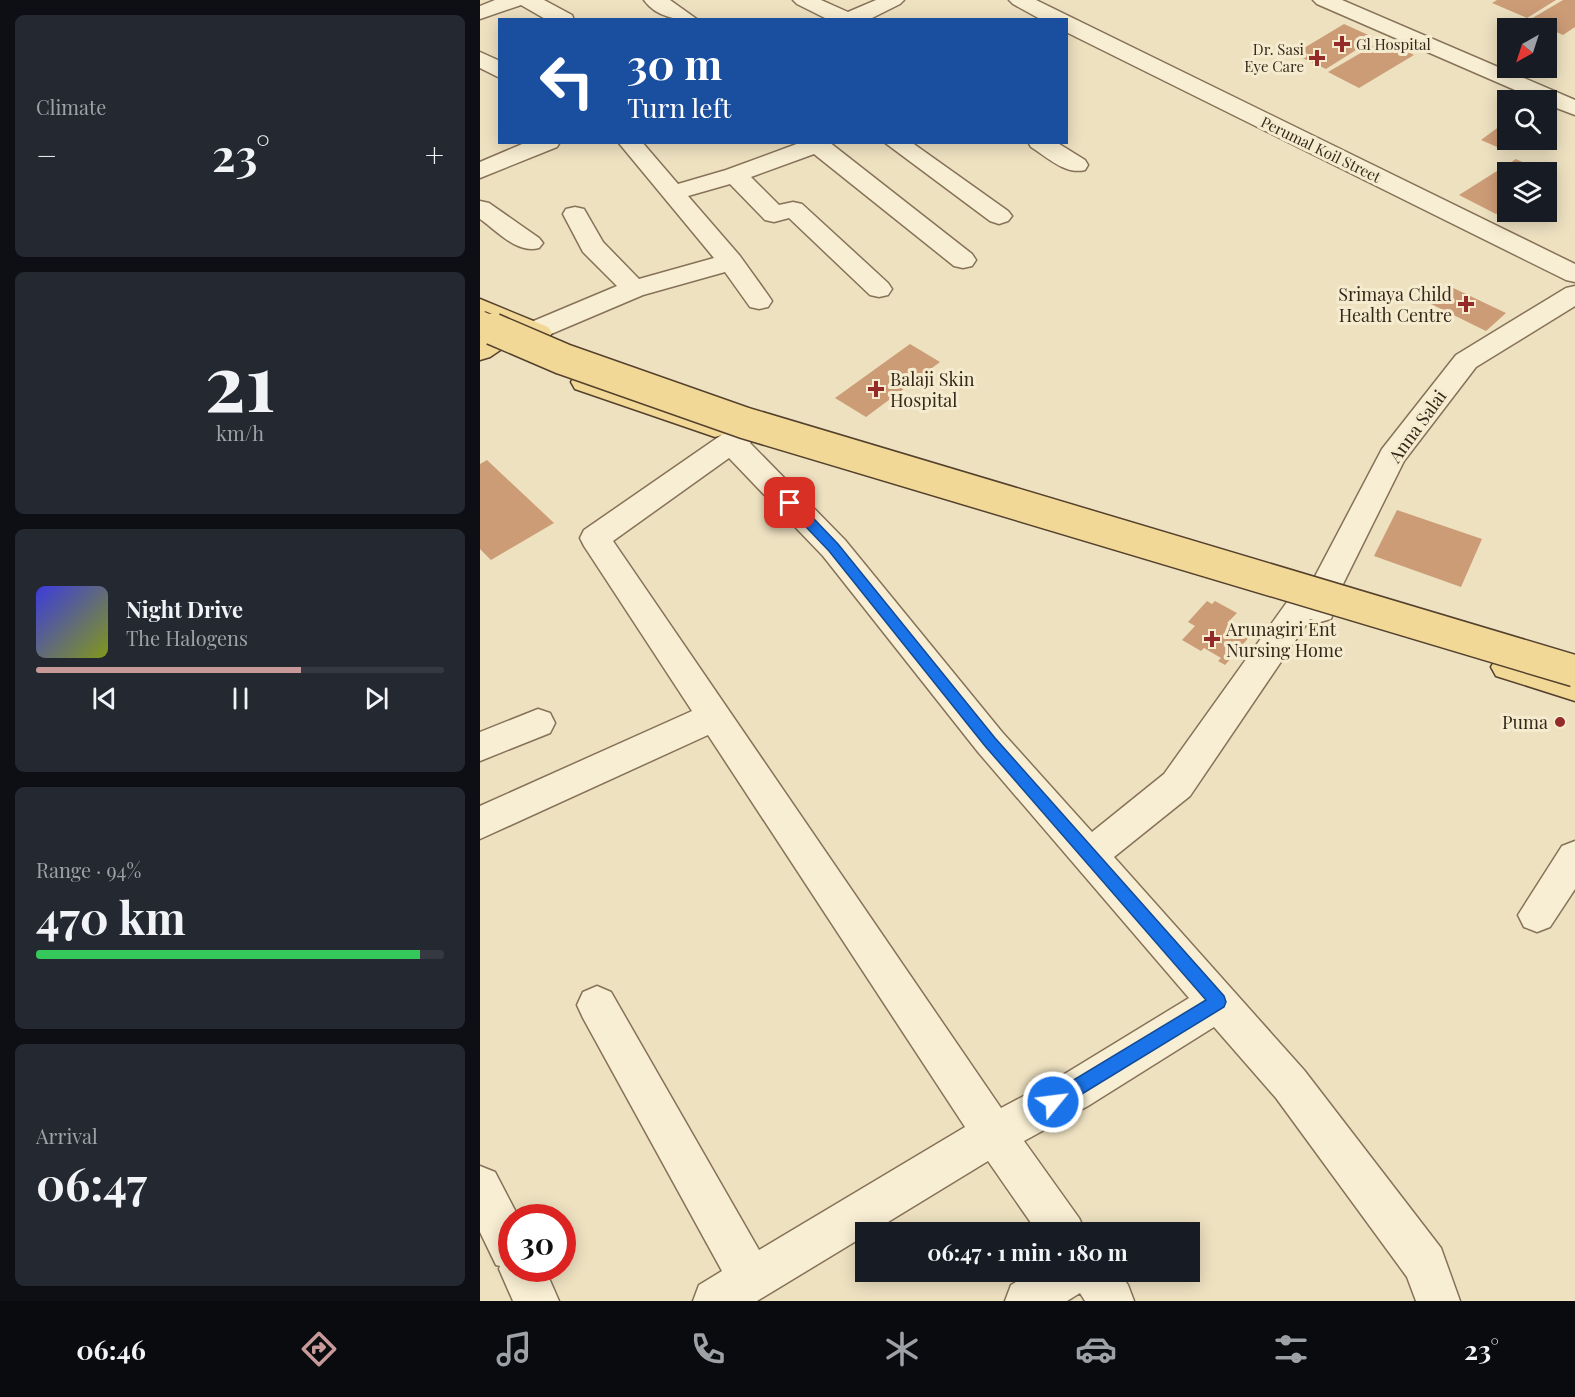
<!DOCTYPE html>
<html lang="en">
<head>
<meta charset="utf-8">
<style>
	:root { --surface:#171b24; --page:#242831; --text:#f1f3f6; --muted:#9ea1a6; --line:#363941; --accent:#c89999 }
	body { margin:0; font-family:"Playfair Display",serif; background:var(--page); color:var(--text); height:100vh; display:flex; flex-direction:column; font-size:22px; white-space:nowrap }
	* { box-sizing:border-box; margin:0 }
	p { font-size:20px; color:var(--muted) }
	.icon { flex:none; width:33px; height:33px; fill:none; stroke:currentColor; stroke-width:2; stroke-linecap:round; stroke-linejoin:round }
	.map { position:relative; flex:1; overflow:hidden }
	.panel { display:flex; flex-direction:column; gap:15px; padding:15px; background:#0d0f14; width:480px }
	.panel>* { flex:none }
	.hud { position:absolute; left:18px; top:18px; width:570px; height:126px; border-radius:0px; box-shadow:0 3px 15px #0003; background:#1a4fa0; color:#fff; overflow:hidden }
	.needle { width:39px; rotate:219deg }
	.controls { position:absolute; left:1017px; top:18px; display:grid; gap:12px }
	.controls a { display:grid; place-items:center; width:60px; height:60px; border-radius:0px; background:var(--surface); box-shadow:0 3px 15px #0003; font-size:30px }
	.speed { position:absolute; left:18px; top:1204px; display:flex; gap:12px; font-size:30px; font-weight:700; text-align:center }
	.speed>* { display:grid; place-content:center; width:78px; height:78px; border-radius:50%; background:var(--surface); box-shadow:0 3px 15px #0003; line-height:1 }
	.speed .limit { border:9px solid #d22; background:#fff; color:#111 }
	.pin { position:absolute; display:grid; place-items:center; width:51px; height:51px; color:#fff; margin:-26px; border-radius:12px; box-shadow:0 3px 9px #0006 }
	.me { position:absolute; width:66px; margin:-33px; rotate:61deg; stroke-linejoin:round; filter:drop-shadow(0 0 4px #0008) }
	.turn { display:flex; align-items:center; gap:21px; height:126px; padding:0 30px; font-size:27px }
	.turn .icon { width:78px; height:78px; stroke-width:2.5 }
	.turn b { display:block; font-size:42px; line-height:51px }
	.big { font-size:45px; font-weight:700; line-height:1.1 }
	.panel .card { flex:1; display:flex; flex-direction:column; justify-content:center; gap:9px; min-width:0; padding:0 21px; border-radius:9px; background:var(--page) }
	.panel .dial { align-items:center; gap:0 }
	.dial b { font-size:78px; line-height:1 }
	.song { display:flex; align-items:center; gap:18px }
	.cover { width:72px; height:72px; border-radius:9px; background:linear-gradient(135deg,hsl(240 70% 55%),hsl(70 70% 35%)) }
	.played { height:6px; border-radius:3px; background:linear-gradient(90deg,var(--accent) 65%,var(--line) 65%) }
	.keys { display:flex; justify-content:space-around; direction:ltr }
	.heat { display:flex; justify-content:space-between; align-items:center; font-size:33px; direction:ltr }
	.charge { height:9px; border-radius:4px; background:linear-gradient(90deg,#34c759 94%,var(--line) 0) }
	.trip { position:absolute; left:375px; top:1222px; width:345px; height:60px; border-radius:0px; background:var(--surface); box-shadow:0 3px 15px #0003; font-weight:700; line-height:60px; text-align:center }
	.tabs { display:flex; height:96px; justify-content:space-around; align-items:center; background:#090b0e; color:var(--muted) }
	.tabs .icon { width:42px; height:42px }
	.tabs .selected { color:var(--accent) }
	.tabs b { font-size:27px; color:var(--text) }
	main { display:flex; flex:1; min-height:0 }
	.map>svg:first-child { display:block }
	.building { fill:#cc9c76 }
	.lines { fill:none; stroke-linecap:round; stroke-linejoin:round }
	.minor-casing { stroke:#867258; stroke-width:3 }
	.major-casing { stroke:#54402c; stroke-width:3 }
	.minor { fill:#f8eed3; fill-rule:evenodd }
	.major { fill:#f1d897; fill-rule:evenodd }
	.major-bridge-far1-casing { stroke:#54402c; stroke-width:26; stroke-linecap:butt }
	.major-bridge-casing { stroke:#54402c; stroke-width:34; stroke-linecap:butt }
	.major-bridge-far1 { stroke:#f1d897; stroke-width:24 }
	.major-bridge { stroke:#f1d897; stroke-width:31 }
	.route { fill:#1a73e8; stroke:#114b97; stroke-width:1.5 }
	.poi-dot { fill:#952b28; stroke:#f5ebcf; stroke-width:2 }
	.labels { text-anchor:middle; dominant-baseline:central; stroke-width:6; stroke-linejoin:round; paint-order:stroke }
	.far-poi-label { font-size:15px; fill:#36291c; stroke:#f5ebcf; text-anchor:start }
	.far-street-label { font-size:15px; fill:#36291c; stroke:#f5ebcf }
	.poi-label { font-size:18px; fill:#36291c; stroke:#f5ebcf; text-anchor:end }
	.street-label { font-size:18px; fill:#36291c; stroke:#f5ebcf }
</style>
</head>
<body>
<main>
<section class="panel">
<div class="card"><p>Climate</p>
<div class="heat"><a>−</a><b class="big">23°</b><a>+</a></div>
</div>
<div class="card dial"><b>21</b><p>km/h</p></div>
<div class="card">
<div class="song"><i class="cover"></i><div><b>Night Drive</b><p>The Halogens</p></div></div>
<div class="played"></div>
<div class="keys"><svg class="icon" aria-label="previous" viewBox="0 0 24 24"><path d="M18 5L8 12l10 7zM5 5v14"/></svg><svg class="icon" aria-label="pause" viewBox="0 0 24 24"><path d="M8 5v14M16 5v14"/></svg><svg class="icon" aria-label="next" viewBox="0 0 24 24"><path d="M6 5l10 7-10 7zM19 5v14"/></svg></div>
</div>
<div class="card"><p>Range · 94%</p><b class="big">470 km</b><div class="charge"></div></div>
<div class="card"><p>Arrival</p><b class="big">06:47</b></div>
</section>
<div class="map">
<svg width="1095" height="1301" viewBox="0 0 1095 1301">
	<rect width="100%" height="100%" fill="#ede1c0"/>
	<path class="building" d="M1017,0h59l-29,18 -35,-15z
		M1083,0h12v27l-12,8 -34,-15z
		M864,24l31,14 -49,31 -32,-15z
		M903,40l31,15 -55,33 -31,-16z
		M1028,120v20h11l-15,10 -23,-10z
		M1036,159l27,13h-35v34l-12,8 -37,-19z
		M969,286l57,27 -20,18 -57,-28z
		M430,344l30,18 -74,55 -31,-19z
		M7,460l67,63 -63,37 -11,-11v-85z
		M917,510l85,29 -21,48 -87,-31z
		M727,601l5,3 3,-3 22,12 -10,10 23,13 -25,29 -7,-4 3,-3 -17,-10 -3,3 -19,-11 13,-14 -7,-4z"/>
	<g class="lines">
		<g class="minor-casing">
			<path id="minor" d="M15,0h49l28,15 2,5h-27l-26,-15 -41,14v-13z
				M164,0h26l28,20c-20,0 -41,-2 -54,-20z
				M313,0h28l27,12 28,-12h28l-4,4 -32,16h-39l-32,-16z
				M529,0h27l539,264v18l-9,-2 -500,-248v-12h-24l-29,-16z
				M833,0h29l233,100v15l-29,-11v-4h-8l-221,-96z
				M0,52l20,9v17l-20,-10z
				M47,142h33l-3,5 -77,31v-16z
				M138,142h24l36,42 48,-14 76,-28h27l143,112 4,6 -4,6 -9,2 -9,-2 -140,-112 -63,23 28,28 14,-3 9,2 86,79 4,6 -4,6 -9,2 -9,-2 -81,-77 -15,4 -9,-2 -35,-36 -42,12 52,60 28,39 4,6 -4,6 -9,2 -9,-2 -25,-35 -82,23 -99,42 -10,3 -10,-3 -4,-6 4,-6 93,-39 -34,-34 -20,-38 3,-5 9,-2 9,2 19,33 36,37 75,-21z
				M404,142h27l97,69 4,5 -4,5 -9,3 -9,-3z
				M548,142h28l29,18 3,5 -3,5c-20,5 -38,-13 -54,-23z
				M0,201l9,2 50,35 4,5 -4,5c-22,6 -42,-17 -59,-29z
				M1095,286v20l-99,61 -72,94 -61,123 -12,35 -11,3 -10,-3 -120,177 -76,61 190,213 137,178 19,53h-44l-9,-24 -131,-179 -62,-71 -126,79 -64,35 55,77 7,15h-48l-50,-72 -118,72h-4v2l-109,66h-64l6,-16 23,-14 -139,-253 -6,-13 6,-13 14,-6 14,6 148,258 206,-123 -257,-392 -228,104v-33l212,-95 -108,-165 -4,-8 4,-8 146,-101 10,-3 10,3 5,7 -5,7 95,97 157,192 90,100 72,-58 128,-179 11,-3 5,1 3,-9 71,-135 74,-94 110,-67zM249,458l94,98 155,196 211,246 -131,80 -57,30 -388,-567z
				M58,709l12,4 5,10 -5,10 -70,28v-29z
				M1095,841v48l-25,38 -13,5 -13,-5 -6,-12 44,-69z
				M0,1166l15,6 24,46h-7v51h33l14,32h-46l-14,-32 1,-3 -4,-1 -16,-33z
				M552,1272h87l9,13 6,16h-49l-5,-8 -13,8h-62l6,-16z"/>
		</g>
		<g class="major-casing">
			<path id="major" d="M0,299l68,28 4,6 -4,6 -10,3 -17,-6 -31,21 -10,3v-22l18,-12 -18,-9z
				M105,373l140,47 4,7 -4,7 -10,3 -140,-48 -4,-7 4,-7z
				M1028,654l67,19v28l-79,-25 -5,-9 5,-9z"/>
		</g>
		<use href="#minor" class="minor"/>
		<use href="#major" class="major"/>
		<g class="major-bridge-far1-casing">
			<path id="major-bridge-far1" d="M0,323l17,7"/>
		</g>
		<g class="major-bridge-casing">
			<path id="major-bridge" d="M13,329l70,30 182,64 830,248"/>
		</g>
		<use href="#major-bridge-far1" class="major-bridge-far1"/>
		<use href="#major-bridge" class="major-bridge"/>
	</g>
	<path class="route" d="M310,498l5,1 43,45 157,194 229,258 2,6 -2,5 -165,101 -6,2 -6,-2 -2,-6 2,-6 159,-96 -221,-254 -156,-195 -43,-45 -2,-3z"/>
	<g class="poi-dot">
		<path d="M859 35h6v6h6v6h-6v6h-6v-6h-6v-6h6z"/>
		<path d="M834 49h6v6h6v6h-6v6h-6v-6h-6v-6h6z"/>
		<path d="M983 295h6v6h6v6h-6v6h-6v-6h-6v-6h6z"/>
		<path d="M393 380h6v6h6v6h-6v6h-6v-6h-6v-6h6z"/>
		<path d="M729 630h6v6h6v6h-6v6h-6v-6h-6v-6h6z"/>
		<circle cx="1080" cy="722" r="6"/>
	</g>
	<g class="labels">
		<g class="far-poi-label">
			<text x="876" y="44">Gl Hospital</text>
			<text x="824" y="49" text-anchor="end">Dr. Sasi<tspan x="824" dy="17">Eye Care</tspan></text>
		</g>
		<g class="far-street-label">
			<text transform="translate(841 149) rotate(26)">Perumal Koil Street</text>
		</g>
		<g class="poi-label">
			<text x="972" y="294">Srimaya Child<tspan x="972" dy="21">Health Centre</tspan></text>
			<text x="410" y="379" text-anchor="start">Balaji Skin<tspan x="410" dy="21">Hospital</tspan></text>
			<text x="746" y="629" text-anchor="start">Arunagiri Ent<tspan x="746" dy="21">Nursing Home</tspan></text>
			<text x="1068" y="722">Puma</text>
		</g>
		<g class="street-label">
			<text transform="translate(937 426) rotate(-54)">Anna Salai</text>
		</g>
	</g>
</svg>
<div class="controls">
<a><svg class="needle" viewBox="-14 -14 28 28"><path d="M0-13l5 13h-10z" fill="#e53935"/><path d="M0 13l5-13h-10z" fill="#9ea1a6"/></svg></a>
<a><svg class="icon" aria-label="search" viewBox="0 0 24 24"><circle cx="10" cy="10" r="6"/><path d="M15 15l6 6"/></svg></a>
<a><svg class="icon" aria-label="layers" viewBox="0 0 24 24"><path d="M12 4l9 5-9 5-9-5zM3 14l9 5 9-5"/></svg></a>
</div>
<div class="speed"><div class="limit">30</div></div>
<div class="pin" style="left:310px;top:503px;background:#d93025"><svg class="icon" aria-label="arrive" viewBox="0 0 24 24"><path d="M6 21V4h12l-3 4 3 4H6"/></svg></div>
<svg class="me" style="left:573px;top:1102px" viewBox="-20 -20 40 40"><circle r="17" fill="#1a73e8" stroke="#fff" stroke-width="3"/><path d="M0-11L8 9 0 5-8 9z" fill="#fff"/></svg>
<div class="trip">06:47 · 1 min · 180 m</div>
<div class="hud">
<div class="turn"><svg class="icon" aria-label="left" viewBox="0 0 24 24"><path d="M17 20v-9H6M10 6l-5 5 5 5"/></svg><div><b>30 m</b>Turn left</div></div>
</div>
</div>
</main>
<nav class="tabs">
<b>06:46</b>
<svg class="icon selected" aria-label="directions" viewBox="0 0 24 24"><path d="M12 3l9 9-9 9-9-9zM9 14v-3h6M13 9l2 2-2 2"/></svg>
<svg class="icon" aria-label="music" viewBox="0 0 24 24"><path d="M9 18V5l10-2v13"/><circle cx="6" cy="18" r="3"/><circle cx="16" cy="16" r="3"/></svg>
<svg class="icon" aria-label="phone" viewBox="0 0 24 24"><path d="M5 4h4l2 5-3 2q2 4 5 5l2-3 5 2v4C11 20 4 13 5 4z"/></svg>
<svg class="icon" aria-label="climate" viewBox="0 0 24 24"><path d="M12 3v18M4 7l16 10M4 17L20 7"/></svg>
<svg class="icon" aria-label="car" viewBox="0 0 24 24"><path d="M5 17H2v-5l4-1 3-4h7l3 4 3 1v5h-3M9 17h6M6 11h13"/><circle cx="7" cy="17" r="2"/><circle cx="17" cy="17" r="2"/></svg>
<svg class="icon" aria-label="filters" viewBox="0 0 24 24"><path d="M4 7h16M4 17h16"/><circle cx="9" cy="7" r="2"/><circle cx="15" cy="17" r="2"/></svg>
<b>23°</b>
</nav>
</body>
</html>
